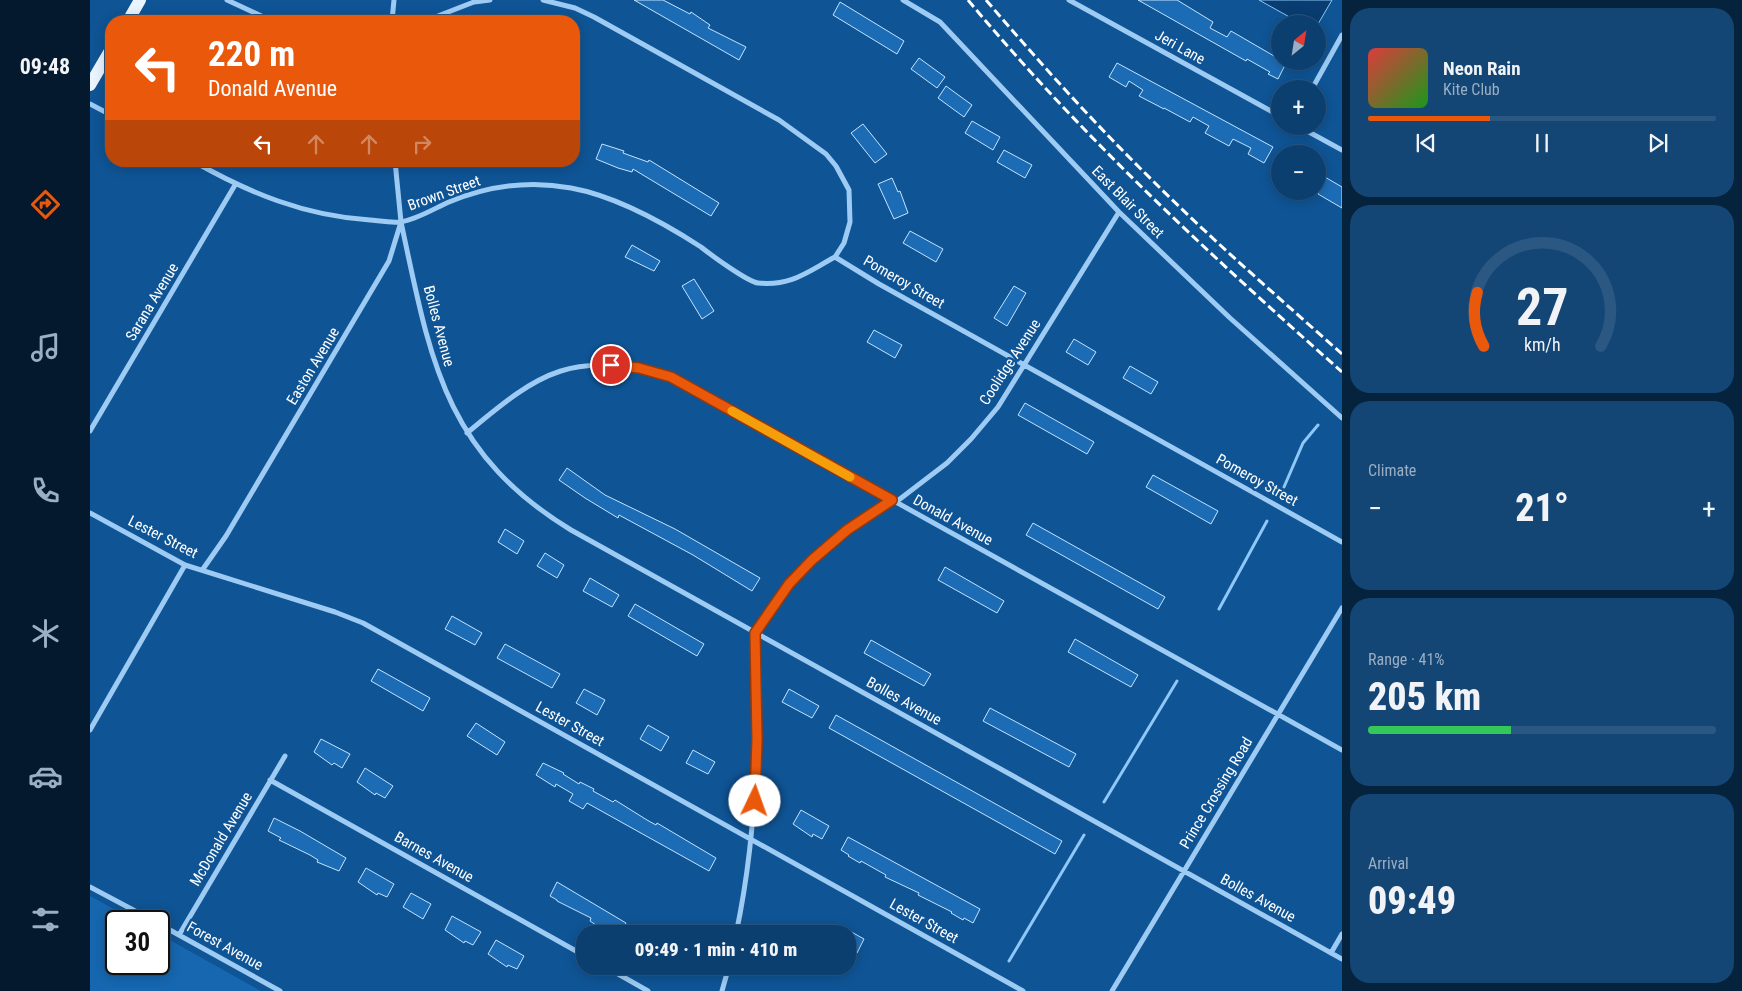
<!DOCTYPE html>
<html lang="en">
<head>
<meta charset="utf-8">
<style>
	:root { --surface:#0b3f70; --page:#144675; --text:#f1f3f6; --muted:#9aafc3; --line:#2b5883; --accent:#ea580c }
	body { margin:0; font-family:"Roboto Condensed",sans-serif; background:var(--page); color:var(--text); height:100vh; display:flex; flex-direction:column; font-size:19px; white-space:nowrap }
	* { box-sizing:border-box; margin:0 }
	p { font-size:16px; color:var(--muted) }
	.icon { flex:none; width:28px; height:28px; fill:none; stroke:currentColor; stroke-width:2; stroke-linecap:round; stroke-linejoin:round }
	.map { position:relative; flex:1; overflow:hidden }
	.drawer { display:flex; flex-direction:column; gap:8px; padding:8px; background:#06233e; width:400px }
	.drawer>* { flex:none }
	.banner { position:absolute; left:15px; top:15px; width:475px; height:152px; border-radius:20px; box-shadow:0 2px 12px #0003,0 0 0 1px var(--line); background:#ea580c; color:#fff; overflow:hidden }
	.needle { width:32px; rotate:30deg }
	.tools { position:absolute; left:1181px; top:15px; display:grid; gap:10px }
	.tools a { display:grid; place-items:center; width:55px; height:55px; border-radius:50%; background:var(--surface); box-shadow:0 2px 12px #0003,0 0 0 1px var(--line); font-size:25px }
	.speed { position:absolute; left:15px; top:910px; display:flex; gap:10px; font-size:25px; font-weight:700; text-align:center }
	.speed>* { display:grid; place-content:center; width:65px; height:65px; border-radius:50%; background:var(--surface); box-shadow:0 2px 12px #0003,0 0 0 1px var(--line); line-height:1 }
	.speed .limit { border:2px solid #111; border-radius:8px; background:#fff; color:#111 }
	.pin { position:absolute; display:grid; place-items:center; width:42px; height:42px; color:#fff; margin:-21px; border:2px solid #fff; border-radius:50%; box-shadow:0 1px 5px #0007 }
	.me { position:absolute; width:55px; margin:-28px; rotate:3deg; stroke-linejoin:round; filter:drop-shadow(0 0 4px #0008) }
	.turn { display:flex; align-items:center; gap:18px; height:105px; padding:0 20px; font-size:22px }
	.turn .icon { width:65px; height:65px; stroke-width:2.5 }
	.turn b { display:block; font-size:35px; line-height:42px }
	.lanes { display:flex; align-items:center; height:48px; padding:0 20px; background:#0003; justify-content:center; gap:25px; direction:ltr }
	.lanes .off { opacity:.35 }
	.big { font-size:38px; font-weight:800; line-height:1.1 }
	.drawer .widget { flex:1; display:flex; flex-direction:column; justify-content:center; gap:8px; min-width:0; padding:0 18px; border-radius:20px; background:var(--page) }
	.drawer .dial { align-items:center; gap:0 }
	.dial svg { height:130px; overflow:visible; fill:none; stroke:var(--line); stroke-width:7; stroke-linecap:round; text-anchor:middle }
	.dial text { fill:var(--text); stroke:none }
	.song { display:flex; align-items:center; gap:15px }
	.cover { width:60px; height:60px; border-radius:8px; background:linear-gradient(135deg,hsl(0 70% 55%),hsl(120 70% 35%)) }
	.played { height:5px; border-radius:2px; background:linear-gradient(90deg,var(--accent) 35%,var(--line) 35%) }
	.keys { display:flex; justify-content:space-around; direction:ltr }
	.heat { display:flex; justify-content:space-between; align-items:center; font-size:28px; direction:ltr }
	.charge { height:8px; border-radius:4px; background:linear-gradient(90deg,#34c759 41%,var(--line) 0) }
	.trip { position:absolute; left:486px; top:925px; width:280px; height:50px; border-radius:20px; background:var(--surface); box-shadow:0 2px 12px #0003,0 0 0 1px var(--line); font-weight:800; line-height:50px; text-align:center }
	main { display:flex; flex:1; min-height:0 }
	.menu { display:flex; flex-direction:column; width:90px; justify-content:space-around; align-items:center; background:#04192d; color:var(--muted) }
	.menu .icon { width:35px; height:35px }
	.menu .active { color:var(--accent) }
	.menu b { font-size:22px; color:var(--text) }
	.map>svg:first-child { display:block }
	.green { fill:#1667b0 }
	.water { fill:#093d71; stroke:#8ec7f8 }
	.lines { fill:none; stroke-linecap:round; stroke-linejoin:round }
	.stream { stroke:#8ec7f8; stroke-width:3 }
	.building { fill:#1c6cb5; stroke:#c5e3fe }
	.minor { stroke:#9dcbf4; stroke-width:5 }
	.primary { stroke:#eaf4ff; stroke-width:12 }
	.rail { stroke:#fff; stroke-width:3; stroke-dasharray:9 4; stroke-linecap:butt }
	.route-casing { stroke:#983908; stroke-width:12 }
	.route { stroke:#ea580c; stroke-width:9 }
	.slow { stroke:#f59e0b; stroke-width:9 }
	.labels { text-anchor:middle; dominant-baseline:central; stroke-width:5; stroke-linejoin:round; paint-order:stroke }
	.street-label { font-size:15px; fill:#fff; stroke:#0f5495 }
</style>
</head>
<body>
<main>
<nav class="menu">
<b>09:48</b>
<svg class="icon active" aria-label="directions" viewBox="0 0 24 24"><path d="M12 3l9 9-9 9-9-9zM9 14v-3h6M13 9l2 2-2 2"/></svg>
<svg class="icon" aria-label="music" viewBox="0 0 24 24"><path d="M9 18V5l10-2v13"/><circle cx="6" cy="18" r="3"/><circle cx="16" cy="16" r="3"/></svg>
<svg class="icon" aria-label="phone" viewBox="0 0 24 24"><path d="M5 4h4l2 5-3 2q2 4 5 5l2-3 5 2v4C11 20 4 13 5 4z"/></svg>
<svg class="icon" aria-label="climate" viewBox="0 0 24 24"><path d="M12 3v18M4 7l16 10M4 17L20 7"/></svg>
<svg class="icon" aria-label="car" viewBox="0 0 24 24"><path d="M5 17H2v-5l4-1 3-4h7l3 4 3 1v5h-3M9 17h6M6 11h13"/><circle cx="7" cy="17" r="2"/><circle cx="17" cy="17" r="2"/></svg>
<svg class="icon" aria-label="filters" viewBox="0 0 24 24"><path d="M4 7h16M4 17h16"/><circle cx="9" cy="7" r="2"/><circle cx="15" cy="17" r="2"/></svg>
</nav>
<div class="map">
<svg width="1252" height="991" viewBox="0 0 1252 991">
	<rect width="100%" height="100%" fill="#0f5495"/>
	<path class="green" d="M0,896l46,25h-20v43h43v-30l102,57h-171z"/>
	<path class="water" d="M1169,0h73l-14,24h-16z"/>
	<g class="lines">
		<path class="stream" d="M1194,487l19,-44 15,-18
			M1129,609l48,-88
			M1014,802l73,-121
			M919,961l75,-126"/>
	</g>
	<path class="building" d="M544,0h29l27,14 1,-2 19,13 -2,3 38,19 -7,13z
		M1048,0h39l36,22 -3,6 17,9 4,-6 55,32 -8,16 -10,-5 2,-2 -23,-13 -1,2z
		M750,2l64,39 -7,13 -64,-39z
		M829,58l26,19 -8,11 -26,-19z
		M1027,63l156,84 -9,16 -16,-9 3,-6 -18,-9 -4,7 -24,-13 4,-7 -16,-9 -3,5 -26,-14v1l-25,-13 4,-6 -14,-9 -3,6 -17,-10z
		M856,86l26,19 -8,12 -26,-19z
		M882,121l28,16 -7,13 -28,-17z
		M773,124l24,30 -12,9 -24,-30z
		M512,144l22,7 -1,2 25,9 1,-2 70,43 -8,13 -78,-47 -1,3 -14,-4 -22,-9z
		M914,150l28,15 -7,13 -28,-16z
		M1228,173l24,14v21l-24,-14z
		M802,178l6,14 2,-1 8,22 -14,6 -16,-35z
		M820,231l33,18 -7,13 -33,-19z
		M542,245l28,16 -6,10 -29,-14z
		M604,279l20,32 -12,8 -20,-33z
		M924,286l12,7 -19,33 -13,-8z
		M784,330l28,15 -7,13 -28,-16z
		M984,339l22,13 -8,13 -22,-13z
		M1040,366l28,16 -7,12 -28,-16z
		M935,403l69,39 -7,12 -69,-39z
		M477,468l38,27 70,34 85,49 -8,13 -59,-36 -74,-40 -1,3 -33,-20 -26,-18z
		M1063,475l65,36 -7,13 -65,-37z
		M943,523l132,74 -7,12 -132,-74z
		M415,529l19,12 -7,13 -19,-12z
		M455,553l19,12 -7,13 -20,-12z
		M855,567l59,34 -7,12 -59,-33z
		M500,578l29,17 -7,12 -29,-16z
		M545,604l69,40 -7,12 -69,-40z
		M362,616l30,17 -7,12 -30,-16z
		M985,639l63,36 -7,12 -63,-35z
		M781,640l60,34 -7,12 -60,-33z
		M415,644l55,30 -8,14 -55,-30z
		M288,669l52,29 -7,13 -52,-30z
		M494,689l21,11 -8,15 -21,-12z
		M699,689l30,17 -7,12 -30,-16z
		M900,708l86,46 -7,13 -86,-46z
		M746,715l226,126 -7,13 -226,-126z
		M386,723l29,19 -8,13 -30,-19z
		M558,725l21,12 -8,14 -21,-12z
		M231,739l29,15 -8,14 -8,-5 -2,2 -18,-13z
		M603,750l22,12 -7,12 -22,-11z
		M453,763l21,10 -1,1 16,10 1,-2 14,7 -1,2 20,11 2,-2 32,20 9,5 1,-2 59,35 -7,13 -122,-68 -4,6 -14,-8 4,-7 -17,-10 -1,3 -19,-12z
		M275,768l28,18 -8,12 -9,-5 -1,2 -18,-13z
		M711,810l28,16 -7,13 -9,-5 -1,3 -19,-13z
		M184,818l26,13 46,27 -7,13 -22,-9 1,-2 -8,-5 -31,-15 2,-2 -13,-7z
		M758,837l132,72 -7,14 -9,-5 -1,2 -12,-7 1,-1 -34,-17 1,-2 -34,-16 1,-2 -25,-14 -1,2 -12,-7 1,-1 -8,-5z
		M276,868l28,16 -7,13 -9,-4 -1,2 -19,-13z
		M467,882l69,41 -6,11h-11l-19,-13 1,-3 -34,-17v-1l-7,-4z
		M321,893l20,11 -8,15 -20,-12z
		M362,916l29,16 -8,13 -8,-4 -1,2 -19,-13z
		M758,930l16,9 -7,14 -9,-5z
		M406,940l28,16 -7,13 -9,-4 -1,2 -19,-13z"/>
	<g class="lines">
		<path class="minor" d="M137,0l45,21
			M453,0l32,8 19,9 185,103 47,34 10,12 13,24 1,32 -6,21 -9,14
			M813,0l37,22 179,190 111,106 112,100
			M979,0l211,116
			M302,21l2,-21
			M335,21l49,-19 16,-2
			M1222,89l30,-54
			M0,104l21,11
			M1208,126l44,24
			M103,161c56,32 112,55 177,59 10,1 21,3 30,2 16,-2 35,-14 49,-20 39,-16 80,-22 122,-14 44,8 93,35 130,59 10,8 47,35 57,36 34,3 49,-11 77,-26
			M311,222c29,135 42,230 170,308l771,429
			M745,257l44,27 463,258
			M0,431l145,-246
			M377,433c75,-63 105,-83 204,-56l671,373
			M806,502l51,-39 24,-24 27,-32 121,-195
			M0,513l95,52 150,47 28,11 660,368
			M113,569l23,-33 163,-275 12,-39 -6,-61
			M0,730l95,-165
			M180,780l315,176
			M0,887l64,34
			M69,924l121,67
			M646,934c17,-80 22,-158 20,-239 0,-12 -4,-56 0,-64 27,-56 86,-97 135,-131
			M89,935l106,-179
			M1241,953l11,-19
			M514,966l44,25
			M632,991l7,-25
			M1022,991l230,-383"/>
		<path class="primary" d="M38,21l12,-21
			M0,85l21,-36"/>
		<path class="rail" d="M878,0c115,138 240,253 374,372
			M896,0c53,62 107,122 165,179 61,61 126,117 191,175"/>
	</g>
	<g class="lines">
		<g class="route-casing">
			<path id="route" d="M521,365l28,3 32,9 221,123 -45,30 -35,30 -23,24 -34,49 2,106 -2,62"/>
		</g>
		<use href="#route" class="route"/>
		<path class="slow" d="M642,411l118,66"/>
	</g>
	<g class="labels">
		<g class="street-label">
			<text transform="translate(1090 47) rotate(29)">Jeri Lane</text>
			<text transform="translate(354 193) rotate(-20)">Brown Street</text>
			<text transform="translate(1038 202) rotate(45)">East Blair Street</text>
			<text transform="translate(814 282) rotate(30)">Pomeroy Street</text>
			<text transform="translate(62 302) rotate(-59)">Sarana Avenue</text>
			<text transform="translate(349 326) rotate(75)">Bolles Avenue</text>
			<text transform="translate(920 362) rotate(-57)">Coolidge Avenue</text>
			<text transform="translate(223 366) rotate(-59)">Easton Avenue</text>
			<text transform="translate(1167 480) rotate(29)">Pomeroy Street</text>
			<text transform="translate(863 520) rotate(29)">Donald Avenue</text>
			<text transform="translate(73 537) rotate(27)">Lester Street</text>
			<text transform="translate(814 701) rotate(29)">Bolles Avenue</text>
			<text transform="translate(480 724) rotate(29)">Lester Street</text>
			<text transform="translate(1126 793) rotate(-59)">Prince Crossing Road</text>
			<text transform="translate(131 839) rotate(-59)">McDonald Avenue</text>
			<text transform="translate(344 857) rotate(29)">Barnes Avenue</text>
			<text transform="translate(1168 898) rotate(29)">Bolles Avenue</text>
			<text transform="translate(834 921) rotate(29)">Lester Street</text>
			<text transform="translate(135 946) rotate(29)">Forest Avenue</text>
		</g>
	</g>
</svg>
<div class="tools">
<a><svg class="needle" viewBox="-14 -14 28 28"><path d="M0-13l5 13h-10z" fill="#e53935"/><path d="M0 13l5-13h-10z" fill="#9aafc3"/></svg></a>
<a>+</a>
<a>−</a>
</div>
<div class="speed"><div class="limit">30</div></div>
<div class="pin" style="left:521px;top:365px;background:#d93025"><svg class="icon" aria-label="arrive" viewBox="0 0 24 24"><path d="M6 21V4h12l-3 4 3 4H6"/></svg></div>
<svg class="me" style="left:665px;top:801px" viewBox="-20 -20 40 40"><circle r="19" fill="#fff"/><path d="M0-13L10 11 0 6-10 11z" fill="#ea580c"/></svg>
<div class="trip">09:49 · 1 min · 410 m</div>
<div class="banner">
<div class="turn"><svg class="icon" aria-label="left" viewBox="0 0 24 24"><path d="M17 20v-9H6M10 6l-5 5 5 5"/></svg><div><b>220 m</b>Donald Avenue</div></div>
<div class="lanes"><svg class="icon" aria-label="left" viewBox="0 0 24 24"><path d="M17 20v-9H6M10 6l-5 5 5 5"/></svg><svg class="icon off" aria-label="ahead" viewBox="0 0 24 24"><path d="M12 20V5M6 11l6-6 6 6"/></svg><svg class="icon off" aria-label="ahead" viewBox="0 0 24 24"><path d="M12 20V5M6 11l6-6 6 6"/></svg><svg class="icon off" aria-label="right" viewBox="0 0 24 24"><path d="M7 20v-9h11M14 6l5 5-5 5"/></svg></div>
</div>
</div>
<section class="drawer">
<div class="widget">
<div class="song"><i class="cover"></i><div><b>Neon Rain</b><p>Kite Club</p></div></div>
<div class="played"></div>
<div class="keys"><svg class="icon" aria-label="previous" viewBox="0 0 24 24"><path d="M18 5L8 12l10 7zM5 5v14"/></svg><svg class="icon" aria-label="pause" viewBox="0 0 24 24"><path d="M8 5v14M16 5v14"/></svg><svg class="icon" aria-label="next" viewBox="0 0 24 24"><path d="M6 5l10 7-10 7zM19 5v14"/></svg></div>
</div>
<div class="widget dial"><svg viewBox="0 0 100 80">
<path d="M14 69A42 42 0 1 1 86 69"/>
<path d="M14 69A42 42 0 0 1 10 36" stroke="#ea580c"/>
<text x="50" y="56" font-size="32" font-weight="700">27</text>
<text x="50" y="72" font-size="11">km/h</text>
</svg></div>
<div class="widget"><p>Climate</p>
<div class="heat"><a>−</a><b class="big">21°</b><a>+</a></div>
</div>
<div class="widget"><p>Range · 41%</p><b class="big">205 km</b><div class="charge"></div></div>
<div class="widget"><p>Arrival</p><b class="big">09:49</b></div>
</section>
</main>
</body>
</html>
